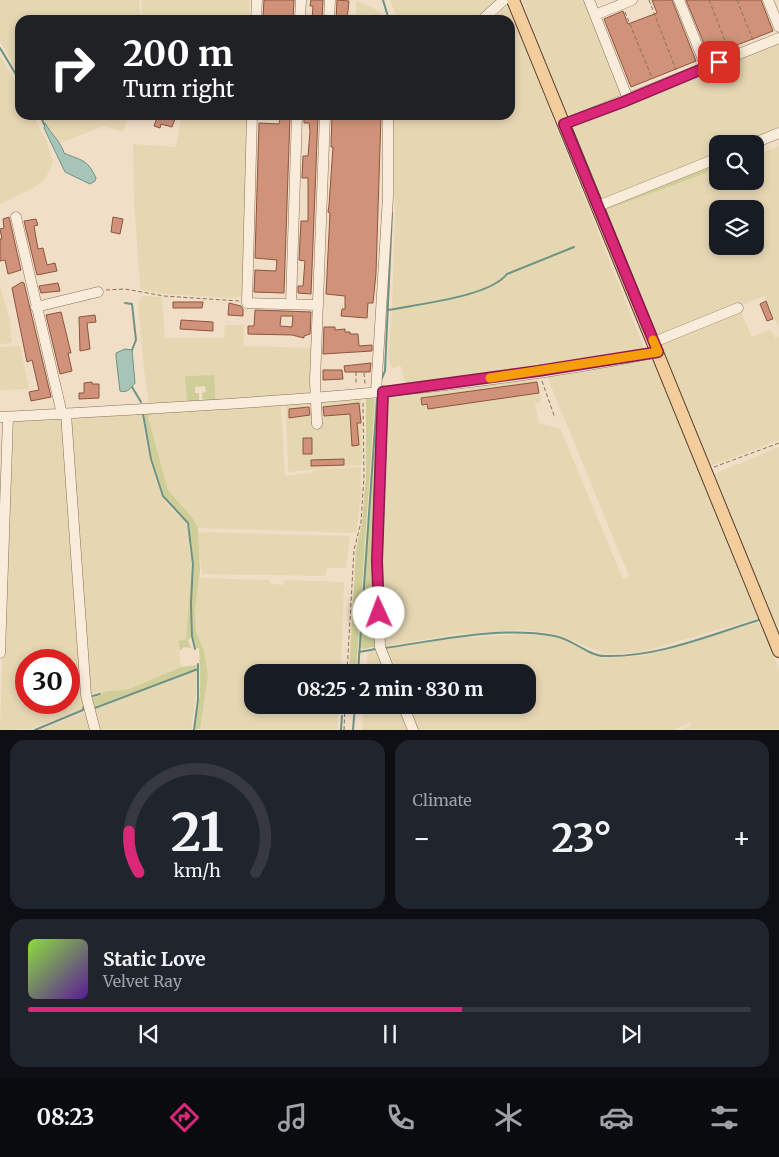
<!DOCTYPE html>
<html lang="en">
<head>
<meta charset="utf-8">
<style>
	:root { --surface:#171b24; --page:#20242c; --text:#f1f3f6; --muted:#9ea1a6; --line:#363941; --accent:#db2777 }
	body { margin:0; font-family:Merriweather,serif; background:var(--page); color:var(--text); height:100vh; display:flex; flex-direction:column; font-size:19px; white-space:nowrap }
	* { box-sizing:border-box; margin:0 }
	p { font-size:16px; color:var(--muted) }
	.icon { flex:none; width:28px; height:28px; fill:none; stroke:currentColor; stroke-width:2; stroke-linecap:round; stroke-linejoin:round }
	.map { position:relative; height:730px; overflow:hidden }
	.side { display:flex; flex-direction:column; gap:10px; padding:10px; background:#0d0f14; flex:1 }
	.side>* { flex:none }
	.hud { position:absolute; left:15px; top:15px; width:500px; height:105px; border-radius:15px; box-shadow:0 2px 8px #0003; background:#202124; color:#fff; overflow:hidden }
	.buttons { position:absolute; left:709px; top:135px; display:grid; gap:10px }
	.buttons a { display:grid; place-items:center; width:55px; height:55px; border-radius:10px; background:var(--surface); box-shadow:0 2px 8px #0003; font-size:25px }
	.speed { position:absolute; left:15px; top:649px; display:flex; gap:10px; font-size:25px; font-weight:700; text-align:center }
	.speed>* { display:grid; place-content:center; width:65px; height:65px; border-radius:50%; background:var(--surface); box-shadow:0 2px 8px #0003; line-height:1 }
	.speed .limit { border:8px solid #d22; background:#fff; color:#111 }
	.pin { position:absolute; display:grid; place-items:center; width:42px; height:42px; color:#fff; margin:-21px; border-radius:10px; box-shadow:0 2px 8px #0006 }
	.me { position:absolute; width:55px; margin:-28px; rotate:358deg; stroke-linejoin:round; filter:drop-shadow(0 0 4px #0008) }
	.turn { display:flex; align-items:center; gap:18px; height:105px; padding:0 25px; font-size:22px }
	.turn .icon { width:65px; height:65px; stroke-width:2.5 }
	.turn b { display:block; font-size:35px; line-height:42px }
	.big { font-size:38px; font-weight:700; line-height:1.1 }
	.side .tile { flex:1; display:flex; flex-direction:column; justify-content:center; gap:8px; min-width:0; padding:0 18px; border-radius:15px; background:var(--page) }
	.side .dial { align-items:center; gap:0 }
	.dial svg { height:130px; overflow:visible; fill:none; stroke:var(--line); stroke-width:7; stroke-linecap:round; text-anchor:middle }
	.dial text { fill:var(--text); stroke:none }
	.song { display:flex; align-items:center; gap:15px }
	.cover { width:60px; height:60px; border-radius:8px; background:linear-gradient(135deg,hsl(90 70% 55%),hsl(270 70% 35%)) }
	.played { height:5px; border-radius:2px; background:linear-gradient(90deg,var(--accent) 60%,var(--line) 60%) }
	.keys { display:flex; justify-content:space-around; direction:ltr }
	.heat { display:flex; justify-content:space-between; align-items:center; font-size:28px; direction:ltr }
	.side .tiles { flex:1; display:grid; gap:10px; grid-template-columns:1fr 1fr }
	.tile:last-child { grid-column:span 2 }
	.trip { position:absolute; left:244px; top:664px; width:292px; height:50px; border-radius:15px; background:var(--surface); box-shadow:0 2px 8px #0003; font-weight:700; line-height:50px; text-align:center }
	.menu { display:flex; height:80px; justify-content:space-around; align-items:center; background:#090b0e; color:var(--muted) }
	.menu .icon { width:35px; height:35px }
	.menu .on { color:var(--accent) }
	.menu b { font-size:22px; color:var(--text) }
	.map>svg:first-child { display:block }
	.farmland { fill:#e6d7b3; fill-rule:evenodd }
	.green { fill:#cfce99 }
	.water { fill:#a7c4b8; stroke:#6d9384 }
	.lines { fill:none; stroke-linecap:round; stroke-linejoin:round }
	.stream { stroke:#6d9384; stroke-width:2 }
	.building { fill:#d0937a; stroke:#8d543f; fill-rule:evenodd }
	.minor-casing { stroke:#8c6f5a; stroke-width:11 }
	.major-casing { stroke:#5a3d2f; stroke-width:14 }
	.path { stroke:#8c6f5a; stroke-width:1; stroke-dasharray:4 2.5; stroke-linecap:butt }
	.minor { stroke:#faecda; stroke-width:10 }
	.major { stroke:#f4cd9d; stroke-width:12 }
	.route-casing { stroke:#8e194d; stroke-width:12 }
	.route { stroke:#db2777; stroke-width:9 }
	.slow { stroke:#f59e0b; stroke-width:9 }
</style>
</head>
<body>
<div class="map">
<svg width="779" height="730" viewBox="0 0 779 730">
	<rect width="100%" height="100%" fill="#f0dec6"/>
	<path class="farmland" d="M0,0h139l2,20h-121v57l-20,-35z
		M141,0h108v20l-106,-1z
		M356,0l19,9 12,11h-31z
		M390,0h106l-21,20h-77z
		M522,0h62l37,97 -46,18h-8z
		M508,5l136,343 -100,18 -139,18 -4,-18 -9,2 -4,-12 4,-47 3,-93 -3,-101h118v-95h-19z
		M779,41v87l-36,16h-25l-1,10 -114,45 -3,-3 -30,-73z
		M0,55l20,36v24h13l13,25 7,22 -8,17 -10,8 -35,17z
		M41,115h87l-5,17 -20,-6 -42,17 -8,-5z
		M182,115l65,1 -4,180 -9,2 -69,-4 -23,-4 -2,-3 -6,-89 -1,-54 43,3z
		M779,146v183l-15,-33 -106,41 -52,-127 111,-41 1,12h37v-26zM718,209h37v37h-37z
		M0,285l10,37 2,21 -12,1z
		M142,296l20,1 3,41h59l1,-13h19l-1,21 69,2v46l-96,8 -2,-27 -28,1 1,28 -33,2 -5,-3 -5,-34 -6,-65z
		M741,312l11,25 18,-8 5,9 4,-2v104l-68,26 -51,-123z
		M20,346l9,43 -29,1v-43z
		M654,360l105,258 -118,34 -37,2 -47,-20 -35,-4 -65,4 -73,12 -4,-85 7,-163 150,-21 4,24 -6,3 4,20 21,4 63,151 6,-3 -83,-202z
		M361,400l1,65 -74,7 -2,-67z
		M281,406l4,70 26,-3 4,-3 46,-3v29l-5,37 -158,-5 -6,-11 -24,-27 -20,-73 6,-4z
		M141,414l9,47 12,36 8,11 15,13 4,12 3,32 -6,74 -8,2 3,26 -52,22 -41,5 -17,-273 3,-3z
		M16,419h47l20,290 -53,20 -30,1 8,-250 4,-58zM26,660h43v42h-43z
		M779,447v178l-5,1 -60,-152z
		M197,532l153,4 -4,32h-19l-2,8 -123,-2z
		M199,578l70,2 3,4 11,1 1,-5 60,2 -3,90h-89v33h87l-2,24h-137l8,-53 -12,-44 -1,-23z
		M761,622l18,48v59h-96l8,-3 -1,-4 -17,8 -258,-1 -10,-24h123v-33h-135l-10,-23 73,-11 64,-4 35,3 47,21 38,-2z
		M379,650l9,22h-22l2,-20z
		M197,671l-1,26 -5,32h-93l-7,-19z
		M364,705h37l10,25h-49z
		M84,712l7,18h-52z"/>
	<path class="green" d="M717,161v8l-111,41 1,-3z
		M214,375l2,27 -13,1 -1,-10 4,-1 -1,-6 -10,1v6h4v10l-12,1 -2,-28z
		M366,399h9l-19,273h-7l7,-122 6,-27 4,-47z
		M378,399v247l-15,3 -3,-2z
		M154,413l-6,4 20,73 24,27 6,11 2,43 -5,38 1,23 8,19 4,25 -8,53h-5c-1,-9 3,-17 4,-27 2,-14 1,-40 0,-54h-3l-3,-12 -1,-31 2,-41 -5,-41 -25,-27 -12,-38 -8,-44z
		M192,565l-1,72 -3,3 3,8 -7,-1 -4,4 -2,-10 8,-2z
		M197,665l-1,4 -106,39 -1,-9 13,-4v-3l27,-3 52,-22z"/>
	<path class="water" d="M45,123c6,11 16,19 19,30 17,8 23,5 32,25l-1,3 -5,3 -25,-12 -21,-44z
		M125,349l7,1 3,33c-5,6 -7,10 -15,8l-4,-34v-4z"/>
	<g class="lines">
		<path class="stream" d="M383,0l6,20
			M0,48l20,33
			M40,115l4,9
			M125,303l7,1 4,36 -4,10
			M388,310c30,-6 101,-13 119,-36l67,-27
			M381,380l4,-9 7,-158
			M132,387l9,15
			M143,414l8,45 12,37 25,27 5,41 -2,40 1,32 3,13
			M385,648c55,-8 114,-22 170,-12 17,3 34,20 49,20 52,2 106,-21 155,-36
			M359,652l17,-3
			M358,672l19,-273
			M89,697l11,-3
			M92,709l106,-40
			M35,730l48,-20 1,-5
			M194,730l4,-30v-36
			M341,730l1,-14
			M353,730l2,-25"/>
	</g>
	<path class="building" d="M264,0h30l-1,20 -30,-2z
		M311,0h12l-1,20h-10l1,-14h-3z
		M337,0l12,1 -2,19h-11z
		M652,0h20l24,61 -65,26 -27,-68 19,-8 5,13 29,-11z
		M686,0h75l12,31 -64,25z
		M158,115l17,4 -3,8 -11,-3 -1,4 -6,-2z
		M281,115h9l-6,178 -30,-1 1,-22 21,1 1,-11 -22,-2 4,-135 20,1z
		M304,115h14l-7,179 -13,-1v-7h5l2,-25 -6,-1 2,-39h7v-43h-6l1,-22h5l2,-25 -1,-8h-5z
		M332,115l49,1 -5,157 -3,30h-5l-1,15 -26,-2 1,-7h3v-13l-19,-2 4,-81 -2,-1 1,-7 4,-58h-2z
		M9,217l12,53 -13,4 -3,-14 -5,1v-22h2l-2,-10 4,-1 -1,-9z
		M113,217l10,2 -3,15 -9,-2z
		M36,219l2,6 -4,1 4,23 5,-1 4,17 8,-2 2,8 -20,4 -13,-54z
		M22,282l2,1 27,114 -20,4 -2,-9 10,-2 -7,-30 -5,2 -15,-74z
		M58,283l2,8 -19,2 -2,-7z
		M766,301l7,18 -6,2 -7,-17z
		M173,302h30l-1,6h-29z
		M229,303l12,3 2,3v7l-15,-1z
		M255,310l56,2 -1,22 -6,2v2l-12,-3 -44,-1v-8h6zM281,316h12l-1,11 -12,-1z
		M61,312l10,41h-3l4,18 -12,3 -14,-59z
		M95,315l1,7 -9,1 3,26 -10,2 -1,-34z
		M181,320l32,2v9l-33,-2z
		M324,327h11v3l10,-1v3h5v2h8l1,12 13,-1v6l-49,3z
		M371,363l-1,9h-25l-1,-6z
		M323,370h19l1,9 -20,1z
		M92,382v2h7v14l-20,1v-6h5v-10z
		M537,382l2,11 -111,16 -1,-5 -5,1 -1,-7z
		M359,403l2,20h-4l2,22 -7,1 -2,-32 -26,2 -1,-9z
		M309,407l1,8 -21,3v-9z
		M303,438h9v16h-9z
		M344,459v6l-33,1v-6z"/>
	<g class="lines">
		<g class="minor-casing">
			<path id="minor" d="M589,0l39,99
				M679,0l27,67
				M768,0l11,27
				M595,15l37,-15
				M256,20l1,-20
				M300,20l1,-20
				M329,20l1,-20
				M482,20l22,-20
				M252,115l-5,188 71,2
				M564,124l215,-86
				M752,144l27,-11
				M598,206l120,-48
				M16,217l46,197
				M291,304l6,-189
				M36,307l62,-15
				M654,342l84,-34
				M383,391l-6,170 3,86 10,25
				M376,392l12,-195v-82
				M66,414l20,281 9,35
				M0,417c218,-12 443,-21 658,-65
				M317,424l-2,-43 10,-266
				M0,653l8,-236
				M403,705l10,25"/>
		</g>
		<g class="major-casing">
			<path id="major" d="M513,0l266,651"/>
		</g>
		<path class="path" d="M649,0l27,70
			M709,0l19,48
			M737,0l16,40
			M625,12l27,66
			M106,290l19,-1 39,7 75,5
			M356,372v13
			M364,373l1,11
			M542,381l13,37
			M714,467l65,-24
			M347,672l7,-122 7,-28 3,-46 -1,-73
			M344,730l1,-25"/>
		<use href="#minor" class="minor"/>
		<use href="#major" class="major"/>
	</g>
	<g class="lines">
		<g class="route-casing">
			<path id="route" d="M379,613l-2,-52 6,-169 155,-21 120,-19 -94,-228 59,-22 96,-40"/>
		</g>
		<use href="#route" class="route"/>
		<path class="slow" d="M490,378l168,-26 -5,-12"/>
	</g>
</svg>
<div class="buttons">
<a><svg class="icon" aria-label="search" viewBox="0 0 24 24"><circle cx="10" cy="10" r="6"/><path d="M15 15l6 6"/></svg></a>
<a><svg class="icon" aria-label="layers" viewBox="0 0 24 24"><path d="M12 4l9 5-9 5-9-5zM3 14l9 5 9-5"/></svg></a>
</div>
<div class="speed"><div class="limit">30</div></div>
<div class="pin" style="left:719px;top:62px;background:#d93025"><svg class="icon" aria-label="arrive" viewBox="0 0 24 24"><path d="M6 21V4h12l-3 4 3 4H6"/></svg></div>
<svg class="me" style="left:379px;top:613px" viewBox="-20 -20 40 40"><circle r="19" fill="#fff"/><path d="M0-13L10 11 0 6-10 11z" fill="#db2777"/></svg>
<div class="trip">08:25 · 2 min · 830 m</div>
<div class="hud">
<div class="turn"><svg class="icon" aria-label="right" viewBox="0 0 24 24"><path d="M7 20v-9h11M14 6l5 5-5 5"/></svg><div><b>200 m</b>Turn right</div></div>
</div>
</div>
<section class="side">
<div class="tiles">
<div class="tile dial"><svg viewBox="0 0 100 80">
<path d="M14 69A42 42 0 1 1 86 69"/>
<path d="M14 69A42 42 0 0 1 8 44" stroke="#db2777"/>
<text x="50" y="56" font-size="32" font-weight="700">21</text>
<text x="50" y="72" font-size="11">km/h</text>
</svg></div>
<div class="tile"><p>Climate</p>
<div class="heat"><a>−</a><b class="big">23°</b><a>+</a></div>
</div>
<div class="tile">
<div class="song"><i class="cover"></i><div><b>Static Love</b><p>Velvet Ray</p></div></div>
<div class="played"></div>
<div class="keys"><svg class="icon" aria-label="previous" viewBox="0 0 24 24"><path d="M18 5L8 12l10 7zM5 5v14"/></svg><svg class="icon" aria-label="pause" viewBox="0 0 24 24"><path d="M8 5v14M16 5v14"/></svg><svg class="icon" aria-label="next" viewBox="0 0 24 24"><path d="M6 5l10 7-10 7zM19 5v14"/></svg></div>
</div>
</div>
</section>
<nav class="menu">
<b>08:23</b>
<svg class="icon on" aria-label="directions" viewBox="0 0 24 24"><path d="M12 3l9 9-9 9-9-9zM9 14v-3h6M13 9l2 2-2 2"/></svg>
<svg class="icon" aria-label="music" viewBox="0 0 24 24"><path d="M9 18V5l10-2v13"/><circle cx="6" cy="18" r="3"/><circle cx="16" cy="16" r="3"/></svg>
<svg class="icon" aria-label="phone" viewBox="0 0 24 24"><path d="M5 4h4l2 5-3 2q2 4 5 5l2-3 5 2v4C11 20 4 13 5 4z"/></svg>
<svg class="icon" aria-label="climate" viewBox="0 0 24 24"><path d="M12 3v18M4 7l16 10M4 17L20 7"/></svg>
<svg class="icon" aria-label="car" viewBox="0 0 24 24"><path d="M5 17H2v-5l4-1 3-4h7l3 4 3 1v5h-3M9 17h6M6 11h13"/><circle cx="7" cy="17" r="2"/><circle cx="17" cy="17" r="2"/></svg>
<svg class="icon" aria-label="filters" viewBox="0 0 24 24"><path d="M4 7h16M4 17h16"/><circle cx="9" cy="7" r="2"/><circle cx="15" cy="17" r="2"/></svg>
</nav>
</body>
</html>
